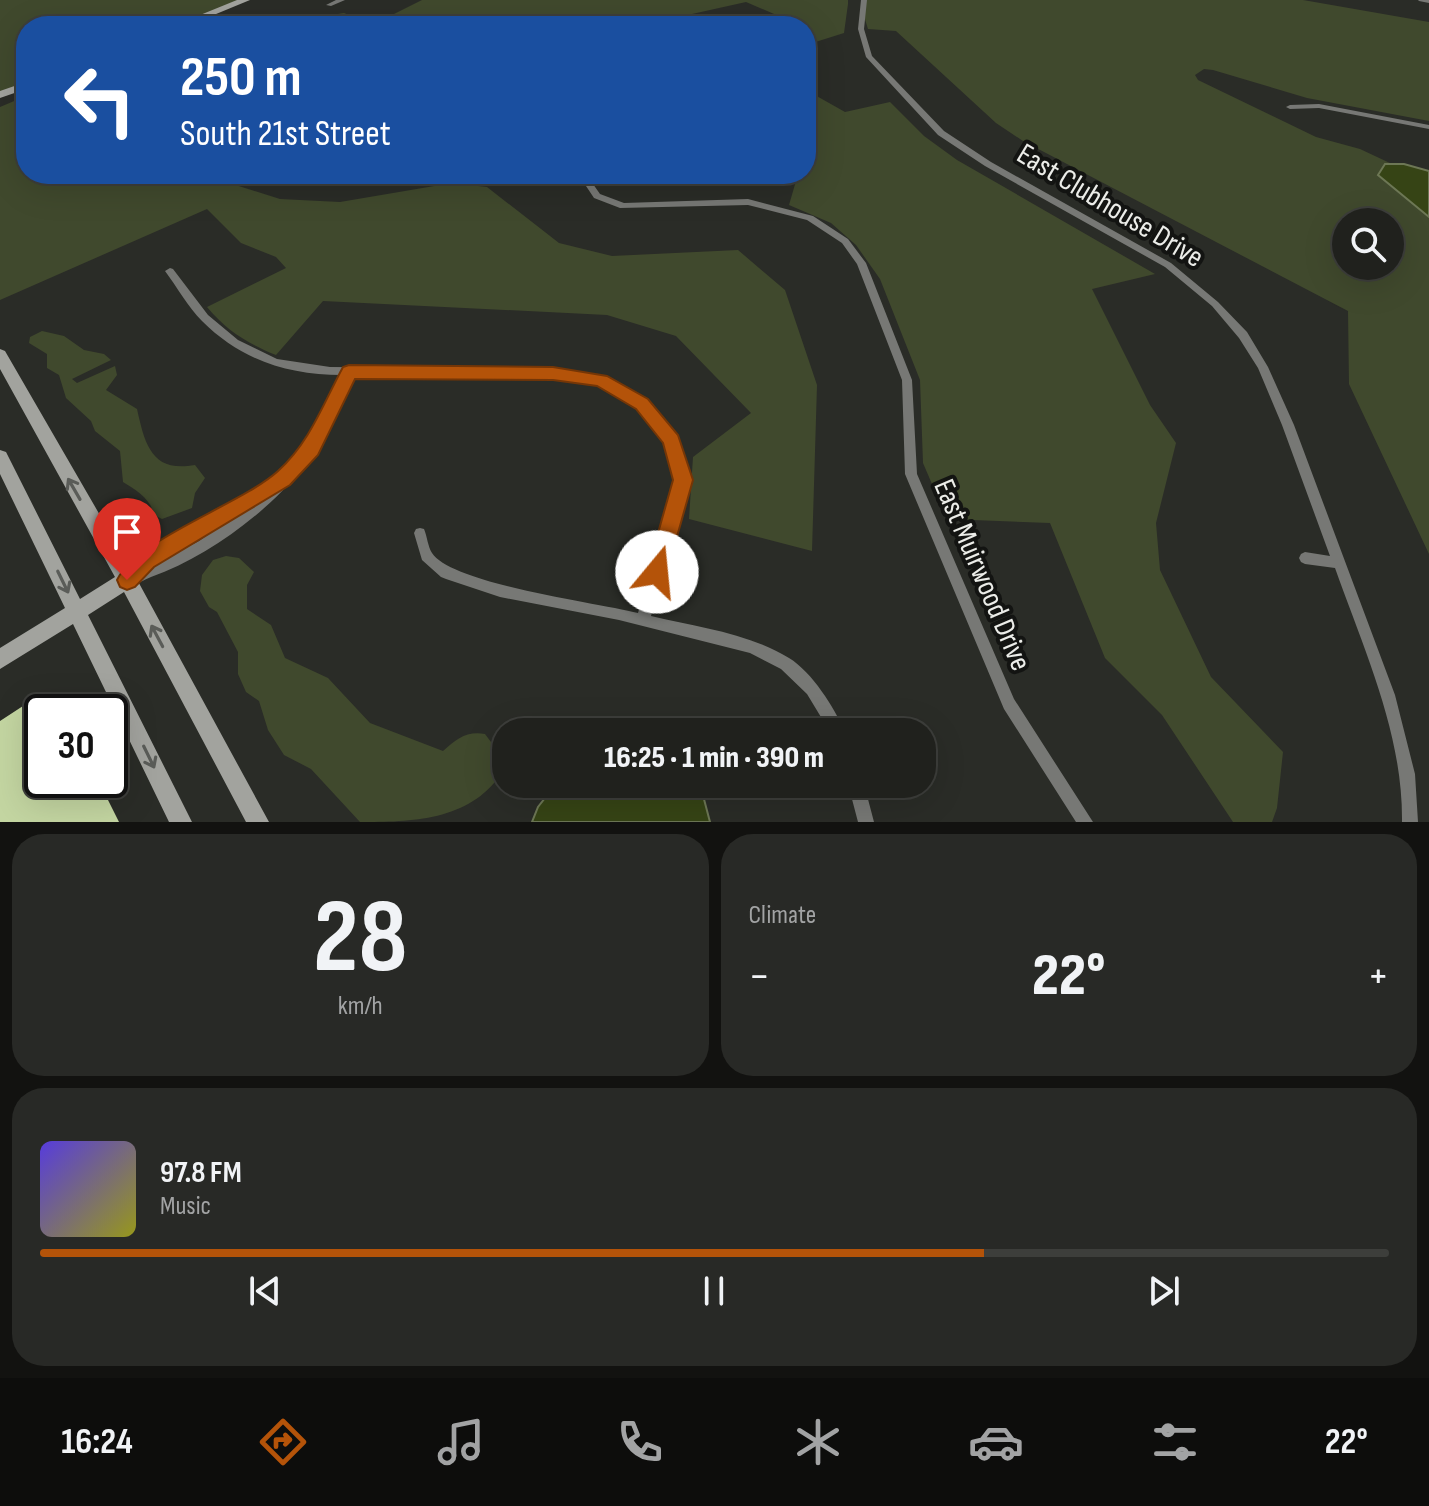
<!DOCTYPE html>
<html lang="en">
<head>
<meta charset="utf-8">
<style>
	:root { --surface:#20211d; --page:#282926; --text:#f1f3f6; --muted:#a2a3a4; --line:#3d3e3b; --accent:#b45309 }
	body { margin:0; font-family:"Sofia Sans Condensed",sans-serif; background:var(--page); color:var(--text); height:100vh; display:flex; flex-direction:column; font-size:30px; white-space:nowrap }
	* { box-sizing:border-box; margin:0 }
	p { font-size:26px; color:var(--muted) }
	.icon { flex:none; width:44px; height:44px; fill:none; stroke:currentColor; stroke-width:2; stroke-linecap:round; stroke-linejoin:round }
	.map { position:relative; height:822px; overflow:hidden }
	.sheet { display:flex; flex-direction:column; gap:12px; padding:12px; background:#121210; flex:1 }
	.sheet>* { flex:none }
	.banner { position:absolute; left:16px; top:16px; width:800px; height:168px; border-radius:32px; box-shadow:0 8px 32px #0002,0 0 0 2px var(--line); background:#1a4fa0; color:#fff; overflow:hidden }
	.fabs { position:absolute; left:1332px; top:208px; display:grid; gap:16px }
	.fabs a { display:grid; place-items:center; width:72px; height:72px; border-radius:50%; background:var(--surface); box-shadow:0 8px 32px #0002,0 0 0 2px var(--line); font-size:40px }
	.speed { position:absolute; left:24px; top:694px; display:flex; gap:16px; font-size:40px; font-weight:700; text-align:center }
	.speed>* { display:grid; place-content:center; width:104px; height:104px; border-radius:50%; background:var(--surface); box-shadow:0 8px 32px #0002,0 0 0 2px var(--line); line-height:1 }
	.speed .limit { border:4px solid #111; border-radius:12px; background:#fff; color:#111 }
	.pin { position:absolute; display:grid; place-items:center; width:68px; height:68px; color:#fff; margin:-82px -34px; border-radius:50% 50% 50% 0; rotate:-45deg; box-shadow:0 0 8px #0007 }
	.pin .icon { rotate:45deg }
	.me { position:absolute; width:88px; margin:-44px; rotate:17deg; stroke-linejoin:round; filter:drop-shadow(0 0 6px #0008) }
	.turn { display:flex; align-items:center; gap:28px; height:168px; padding:0 32px; font-size:36px }
	.turn .icon { width:104px; height:104px; stroke-width:2.5 }
	.turn b { display:block; font-size:56px; line-height:68px }
	.big { font-size:60px; font-weight:800; line-height:1.1 }
	.sheet .card { flex:1; display:flex; flex-direction:column; justify-content:center; gap:12px; min-width:0; padding:0 28px; border-radius:32px; background:var(--page) }
	.sheet .dial { align-items:center; gap:0 }
	.dial b { font-size:104px; line-height:1 }
	.song { display:flex; align-items:center; gap:24px }
	.cover { width:96px; height:96px; border-radius:12px; background:linear-gradient(135deg,hsl(250 70% 55%),hsl(60 70% 35%)) }
	.played { height:8px; border-radius:4px; background:linear-gradient(90deg,var(--accent) 70%,var(--line) 70%) }
	.keys { display:flex; justify-content:space-around; direction:ltr }
	.heat { display:flex; justify-content:space-between; align-items:center; font-size:44px; direction:ltr }
	.sheet .tiles { flex:1; display:grid; gap:12px; grid-template-columns:1fr 1fr }
	.card:last-child { grid-column:span 2 }
	.trip { position:absolute; left:492px; top:718px; width:444px; height:80px; border-radius:32px; background:var(--surface); box-shadow:0 8px 32px #0002,0 0 0 2px var(--line); font-weight:800; line-height:80px; text-align:center }
	.menu { display:flex; height:128px; justify-content:space-around; align-items:center; background:#0d0d0c; color:var(--muted) }
	.menu .icon { width:56px; height:56px }
	.menu .on { color:var(--accent) }
	.menu b { font-size:36px; color:var(--text) }
	.map>svg:first-child { display:block }
	.green { fill:#40492d; fill-rule:evenodd }
	.water { fill:#364415; stroke:#6d7755; stroke-width:2 }
	.building { fill:#c3d5a1 }
	.lines { fill:none; stroke-linecap:round; stroke-linejoin:round }
	.street { fill:#777875; fill-rule:evenodd }
	.secondary { fill:#a2a39e; fill-rule:evenodd }
	.oneway { stroke:#5a5c58 }
	.route { fill:#b45309; stroke:#753606; stroke-width:2 }
	.labels { text-anchor:middle; dominant-baseline:central; stroke-width:8; stroke-linejoin:round; paint-order:stroke }
	.street-label { font-size:30px; fill:#ecede9; stroke:#131412 }
</style>
</head>
<body>
<div class="map">
<svg width="1429" height="822" viewBox="0 0 1429 822">
	<rect width="100%" height="100%" fill="#2a2c27"/>
	<path class="green" d="M0,0h245l-67,26h-152v59l-26,10z
		M422,0h426v4l-4,29 -38,12v-19h-33l8,-9 -35,-15 -108,24h-373l79,-13 28,12z
		M864,0h439l126,22v99l-122,-23 -94,-28 -9,-1 -9,6 3,5 118,57 44,12 32,15 37,7v383l-80,-170 -1,-73 -325,-170 -27,-18 -100,-92 -28,-2 -5,-16zM1346,222h44v44h-44z
		M806,90l39,22 45,-10 34,34 33,24 198,114 -63,15 58,116 26,38 -20,80 4,47 51,107 72,75 -6,56 -5,14h-39l-71,-107 -57,-57 -55,-135 -103,-4 -24,-56 -3,-83 -40,-101 -24,-34 -25,-22 -42,-18 9,-31h8z
		M26,96v78h175l79,25 60,3 112,-19 35,4 72,56 53,13 126,-6 47,40 32,95 -5,166 -123,-32 4,-62 58,-44 -75,-77 -69,-21 -284,-14 -47,54c-29,-12 -49,-24 -69,-48l79,-39 -10,-11 -35,-14 -34,-34 -207,91v-193z
		M42,331l22,5 20,14 20,4 7,6 -39,19 5,4 38,-17 2,9 -11,15 31,19c8,36 15,64 58,56l10,13 -10,15 -3,15 -30,11 -8,-4c-3,-16 -18,-25 -31,-33l-3,-31 -25,-20 -4,-10 -25,-23 -7,-23 -12,-7v-14l-18,-11 1,-6z
		M226,556l13,2 15,14 -7,13v24l24,16 14,33 43,20 42,45 73,28c14,-12 23,-20 42,-17l9,12 7,28c-32,47 -90,48 -141,48l-49,-53 -27,-14 -16,-25 -9,-29 -13,-9 -8,-18v-22l-21,-40 -8,-5 -9,-16 2,-16 11,-15z"/>
	<path class="water" d="M1385,164h19l25,7v46l-51,-42z
		M556,784h144l10,38h-178l6,-15z"/>
	<path class="building" d="M23,706l19,42v32h56l21,42h-119v-101z"/>
	<g class="lines">
		<path class="street" d="M336,0h9l-14,6 -5,-1z
			M861,0h6l-3,29 8,27 72,75 47,31 180,101 47,39 29,30 21,35 26,58 101,270 20,79 3,48h-16c1,-89 -38,-172 -67,-254l-30,-4 -4,-2 -2,-4 2,-4 4,-2 25,4 -48,-131 -24,-57 -19,-30 -27,-32 -47,-39 -180,-101 -47,-31 -72,-78 -8,-28z
			M1418,0h11v3l-10,-2z
			M1319,104l110,21v4l-110,-21 -29,1 -4,-2 4,-2z
			M578,174h8l14,20 24,9 124,-4 65,17 35,23 18,24 46,117 5,94 97,225 79,123h-17l-72,-113 -99,-235 -3,-94 -45,-116 -15,-21 -35,-23 -59,-15 -128,3 -26,-10z
			M170,268l3,1 35,46 30,25 39,19 53,8 223,2 52,8 41,24 29,36 14,43 -38,136c46,11 97,17 138,42 23,14 45,49 56,74h-15l-23,-38 -26,-25 -31,-16 -131,-33 -119,-23 -54,-18 -5,-2 -19,-17 -8,-27 2,-4 4,-1 4,1c3,7 4,18 8,24 20,31 166,50 206,60l39,-133 -11,-38 -28,-35 -39,-23 -46,-7 -200,-2c-12,26 -20,54 -37,77 -39,53 -103,103 -165,125 -9,4 -19,10 -29,7l-1,-4 1,-4 21,-19 130,-77 6,-1 34,-41 29,-63c-54,0 -101,-15 -140,-54 -14,-14 -25,-34 -37,-50zM247,507l-48,34 -48,25v-1z
			M848,784h16l10,38h-16z"/>
		<path class="secondary" d="M237,0h13l-63,26h-14z
			M26,82v7l-26,9v-7z
			M0,349l5,2 129,223 135,248h-23l-122,-230 -36,23 104,207h-23l-96,-198 -73,45v-21l65,-40 -65,-134v-24l6,2 74,147 35,-22 -115,-208z"/>
	</g>
	<defs><path id="oneway-shaft" d="M-6 0H5M1.5-3L5.5 0L1.5 3" fill="none" stroke-width="1.6" stroke-linecap="round" stroke-linejoin="round" transform="scale(2)"/></defs>
	<g class="oneway">
		<use href="#oneway-shaft" transform="translate(74 489) rotate(-120)"/>
		<use href="#oneway-shaft" transform="translate(63 582) rotate(64)"/>
		<use href="#oneway-shaft" transform="translate(157 636) rotate(-118)"/>
		<use href="#oneway-shaft" transform="translate(149 757) rotate(64)"/>
	</g>
	<path class="route" d="M349,365l204,2 54,9 41,23 30,36 15,45 -28,99 -8,3 -7,-3 -3,-7 26,-92 -10,-37 -27,-34 -39,-23 -44,-6 -198,-1 -37,76 -28,30 -136,82 -19,20 -8,3 -7,-3 -3,-7c19,-41 125,-76 161,-109 32,-29 45,-67 65,-104z"/>
	<g class="labels">
		<g class="street-label">
			<text transform="translate(1110 206) rotate(31)">East Clubhouse Drive</text>
			<text transform="translate(982 575) rotate(67)">East Muirwood Drive</text>
		</g>
	</g>
</svg>
<div class="fabs">
<a><svg class="icon" aria-label="search" viewBox="0 0 24 24"><circle cx="10" cy="10" r="6"/><path d="M15 15l6 6"/></svg></a>
</div>
<div class="speed"><div class="limit">30</div></div>
<div class="pin" style="left:127px;top:580px;background:#d93025"><svg class="icon" aria-label="arrive" viewBox="0 0 24 24"><path d="M6 21V4h12l-3 4 3 4H6"/></svg></div>
<svg class="me" style="left:657px;top:572px" viewBox="-20 -20 40 40"><circle r="19" fill="#fff"/><path d="M0-13L10 11 0 6-10 11z" fill="#b45309"/></svg>
<div class="trip">16:25 · 1 min · 390 m</div>
<div class="banner">
<div class="turn"><svg class="icon" aria-label="left" viewBox="0 0 24 24"><path d="M17 20v-9H6M10 6l-5 5 5 5"/></svg><div><b>250 m</b>South 21st Street</div></div>
</div>
</div>
<section class="sheet">
<div class="tiles">
<div class="card dial"><b>28</b><p>km/h</p></div>
<div class="card"><p>Climate</p>
<div class="heat"><a>−</a><b class="big">22°</b><a>+</a></div>
</div>
<div class="card">
<div class="song"><i class="cover"></i><div><b>97.8 FM</b><p>Music</p></div></div>
<div class="played"></div>
<div class="keys"><svg class="icon" aria-label="previous" viewBox="0 0 24 24"><path d="M18 5L8 12l10 7zM5 5v14"/></svg><svg class="icon" aria-label="pause" viewBox="0 0 24 24"><path d="M8 5v14M16 5v14"/></svg><svg class="icon" aria-label="next" viewBox="0 0 24 24"><path d="M6 5l10 7-10 7zM19 5v14"/></svg></div>
</div>
</div>
</section>
<nav class="menu">
<b>16:24</b>
<svg class="icon on" aria-label="directions" viewBox="0 0 24 24"><path d="M12 3l9 9-9 9-9-9zM9 14v-3h6M13 9l2 2-2 2"/></svg>
<svg class="icon" aria-label="music" viewBox="0 0 24 24"><path d="M9 18V5l10-2v13"/><circle cx="6" cy="18" r="3"/><circle cx="16" cy="16" r="3"/></svg>
<svg class="icon" aria-label="phone" viewBox="0 0 24 24"><path d="M5 4h4l2 5-3 2q2 4 5 5l2-3 5 2v4C11 20 4 13 5 4z"/></svg>
<svg class="icon" aria-label="climate" viewBox="0 0 24 24"><path d="M12 3v18M4 7l16 10M4 17L20 7"/></svg>
<svg class="icon" aria-label="car" viewBox="0 0 24 24"><path d="M5 17H2v-5l4-1 3-4h7l3 4 3 1v5h-3M9 17h6M6 11h13"/><circle cx="7" cy="17" r="2"/><circle cx="17" cy="17" r="2"/></svg>
<svg class="icon" aria-label="filters" viewBox="0 0 24 24"><path d="M4 7h16M4 17h16"/><circle cx="9" cy="7" r="2"/><circle cx="15" cy="17" r="2"/></svg>
<b>22°</b>
</nav>
</body>
</html>
